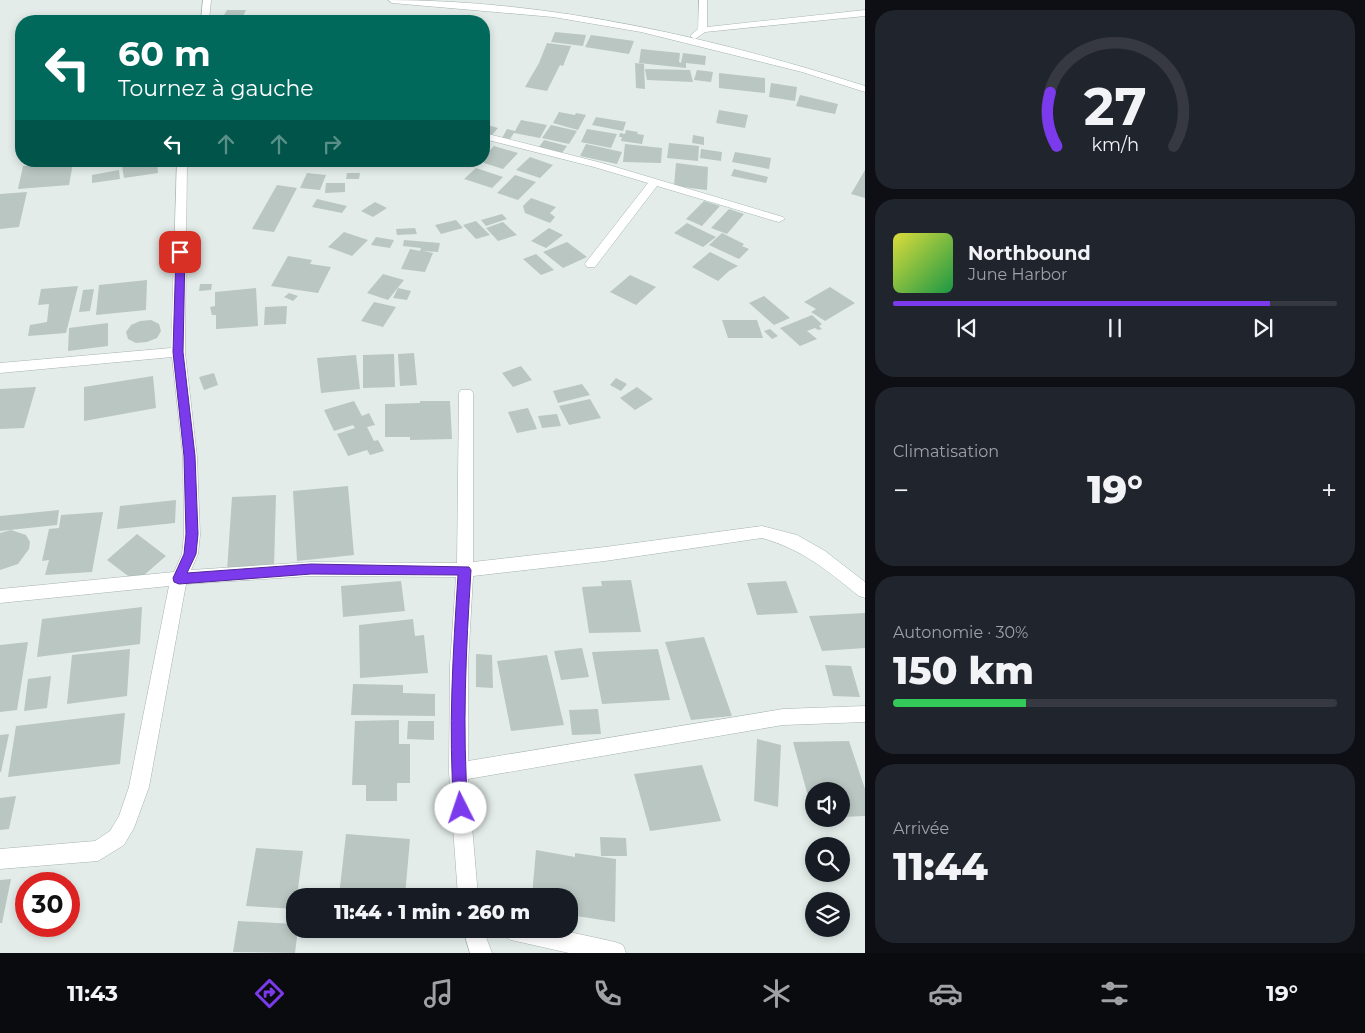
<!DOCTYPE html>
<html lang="fr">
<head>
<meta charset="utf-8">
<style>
	:root { --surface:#171b24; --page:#20242c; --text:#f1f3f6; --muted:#9ea1a6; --line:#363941; --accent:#7c3aed }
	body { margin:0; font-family:Montserrat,sans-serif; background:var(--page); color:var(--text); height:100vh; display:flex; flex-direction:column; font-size:19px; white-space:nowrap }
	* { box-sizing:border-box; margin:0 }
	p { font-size:16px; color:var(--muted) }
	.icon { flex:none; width:28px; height:28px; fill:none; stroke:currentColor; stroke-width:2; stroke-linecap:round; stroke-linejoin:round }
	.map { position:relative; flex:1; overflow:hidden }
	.panel { display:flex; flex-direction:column; gap:10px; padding:10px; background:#0d0f14; width:500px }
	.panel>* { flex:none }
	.top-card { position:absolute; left:15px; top:15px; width:475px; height:152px; border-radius:20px; box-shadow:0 2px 8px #0003; background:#00695c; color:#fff; overflow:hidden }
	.fabs { position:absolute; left:805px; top:782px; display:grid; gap:10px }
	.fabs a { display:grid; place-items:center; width:45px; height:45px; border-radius:50%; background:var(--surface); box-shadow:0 2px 8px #0003; font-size:25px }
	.speed { position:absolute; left:15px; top:872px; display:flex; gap:10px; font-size:25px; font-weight:700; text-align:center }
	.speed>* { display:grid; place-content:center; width:65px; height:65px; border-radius:50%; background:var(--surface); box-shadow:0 2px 8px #0003; line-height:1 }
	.speed .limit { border:8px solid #d22; background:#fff; color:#111 }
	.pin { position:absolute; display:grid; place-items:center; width:42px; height:42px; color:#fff; margin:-21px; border-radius:10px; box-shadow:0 2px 8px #0006 }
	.me { position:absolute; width:55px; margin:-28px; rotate:356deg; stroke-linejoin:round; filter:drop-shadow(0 0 4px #0008) }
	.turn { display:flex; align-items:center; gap:18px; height:105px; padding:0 20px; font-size:22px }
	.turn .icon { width:65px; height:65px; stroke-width:2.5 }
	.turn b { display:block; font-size:35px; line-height:42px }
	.lanes { display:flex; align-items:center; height:48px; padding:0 20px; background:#0003; justify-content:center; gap:25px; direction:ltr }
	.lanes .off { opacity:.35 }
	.big { font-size:38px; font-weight:800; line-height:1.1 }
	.panel .card { flex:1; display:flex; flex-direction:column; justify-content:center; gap:8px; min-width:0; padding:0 18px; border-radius:20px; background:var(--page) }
	.panel .dial { align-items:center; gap:0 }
	.dial svg { height:130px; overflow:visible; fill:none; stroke:var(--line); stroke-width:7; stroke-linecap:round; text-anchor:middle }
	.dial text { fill:var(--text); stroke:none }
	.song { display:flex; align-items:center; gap:15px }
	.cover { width:60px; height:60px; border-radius:8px; background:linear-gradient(135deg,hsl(60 70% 55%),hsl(140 70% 35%)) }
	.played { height:5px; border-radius:2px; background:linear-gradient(90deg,var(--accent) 85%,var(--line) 85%) }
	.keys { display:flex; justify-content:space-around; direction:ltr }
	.heat { display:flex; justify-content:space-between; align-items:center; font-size:28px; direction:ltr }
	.charge { height:8px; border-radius:4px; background:linear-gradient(90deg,#34c759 30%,var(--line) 0) }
	.trip { position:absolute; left:286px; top:888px; width:292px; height:50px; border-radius:20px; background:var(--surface); box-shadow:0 2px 8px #0003; font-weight:800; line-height:50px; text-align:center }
	.dock { display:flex; height:80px; justify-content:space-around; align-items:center; background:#090b0e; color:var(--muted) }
	.dock .icon { width:35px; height:35px }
	.dock .selected { color:var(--accent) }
	.dock b { font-size:22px; color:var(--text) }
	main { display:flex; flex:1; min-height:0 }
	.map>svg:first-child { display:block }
	.building { fill:#b9c6c2 }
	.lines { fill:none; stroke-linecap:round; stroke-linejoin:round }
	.minor-casing { stroke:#a6b4b0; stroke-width:1 }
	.minor { fill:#fff; fill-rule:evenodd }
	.route { fill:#7c3aed; stroke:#51269a }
</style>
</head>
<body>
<main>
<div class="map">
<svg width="865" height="953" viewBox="0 0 865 953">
	<rect width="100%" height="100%" fill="#e3ece9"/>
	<path class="building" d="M227,10h19l-3,6 -19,-1z
		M555,32l31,3 -3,11 -32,-4z
		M591,35l43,6 -5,13 -44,-7z
		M547,43l24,3 -8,20 -3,-1 -13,26 -22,-4 14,-24z
		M641,49l39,4 -1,9 2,1 2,-10 23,3 -1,9 -19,-2v5l-47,-5z
		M635,63l9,1 1,25 -9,-1z
		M645,69l45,1 3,12 -46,-2z
		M697,70l16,2 -2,10 -17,-2z
		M719,73l46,5v15l-46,-5z
		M771,83l26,4 -2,14 -26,-4z
		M800,95l38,9 -3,10 -39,-8z
		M719,110l29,5 -3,13 -29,-5z
		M559,112l16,3 1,-2 10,2 -8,15 -25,-7z
		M596,117l30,5 -3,9 -31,-6z
		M521,120l26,5 -7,13 -26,-5 -4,6 -8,-1 5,-9 8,2z
		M484,124l14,4 -6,7 -8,-2z
		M551,125l26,6 -8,13 -27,-6z
		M587,129l30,5 -6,14 -30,-6z
		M626,130l12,2 -1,2 7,1 -2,9 -21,-3 1,-4h-3l1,-4 5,1z
		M693,135l11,2v8l-12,-2z
		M544,140l23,6 -5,7 -23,-6z
		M669,143l30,3 -1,15 -31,-3z
		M586,144l36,8 -5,12 -37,-8z
		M625,144l37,4 -1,15 -38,-1z
		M494,146l24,7 -15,16 -19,-6v-7z
		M701,149l21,3 -1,9 -21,-3z
		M735,152l36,6 -2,11 -37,-7z
		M530,157l23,8 -13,13 -24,-8z
		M157,161l1,12 -34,5 -2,-12z
		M73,163l-4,22 -51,4 5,-23z
		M676,163l32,4 -1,23 -33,-4z
		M476,168l27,9 -11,11 -28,-9z
		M734,169l34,8 -2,6 -35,-7z
		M119,170l1,9 -28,4v-8z
		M865,170v28l-14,-4z
		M307,173l19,2 -6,15 -20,-2z
		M347,173h13l-1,6h-13z
		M515,175l21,7 -18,18 -21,-7z
		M326,183h19v9l-20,1z
		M277,185l20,3 -23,44 -22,-3z
		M27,192l-8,35 -19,2v-35z
		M531,198l25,9 -6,6 5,4 -5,6 -25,-10 -2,-7z
		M317,199l30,7 -5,7 -30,-6z
		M704,201l16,5 -18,20 -16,-7z
		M375,202l12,6 -14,9 -12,-6z
		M729,209l15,5 -17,20 -16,-6z
		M502,214l5,5 -21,7 -5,-6z
		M456,220l7,8 -22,6 -6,-9z
		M476,221l14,14 -14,4 -13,-14z
		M503,222l14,13 -19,6 -12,-13z
		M687,223l29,14 -13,10 -29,-14z
		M415,228l2,6 -20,1 -1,-6z
		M549,228l14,7 -17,13 -15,-7z
		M344,232l24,8 -16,16 -24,-9z
		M722,233l22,11 -2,2 7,3 -10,10 -30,-14z
		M376,237l18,3 -4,8 -19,-3z
		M404,240l36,3 -2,9 -15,-1 10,2 -8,19 -24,-3 9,-20 10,2 1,-3 -18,-2z
		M567,242l20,15 -24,11 -20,-16z
		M710,252l28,14 -9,5 -11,10 -26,-14z
		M536,254l18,16 -13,5 -18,-16z
		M288,256l24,4 -2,4 21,3 -13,26 -47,-7z
		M383,274l21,6 -16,20 -21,-7z
		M630,275l26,12 -20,18 -26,-13z
		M147,280l-1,30 -50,5 3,-30z
		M200,284h12l-1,6 -12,1z
		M78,286l-12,47 -38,3 2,-11 17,-3 2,-18 -11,1 3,-16z
		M830,287l25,16 -30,18 -14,-9 5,-3 -12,-7z
		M256,288l2,38 -42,3v-14h-4l-2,-8 5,-1v-14z
		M398,288l13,3 -4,9 -14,-2z
		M94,289l-4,22 -11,1 4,-22z
		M289,293l9,3 -5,5 -9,-4z
		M764,296l26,22 -16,7 -25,-22z
		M374,302l22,5 -13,20 -22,-6z
		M287,306l-1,18 -22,1 1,-18z
		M812,315l10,9 -3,2 3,3 -4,1 -3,-2 -8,3 10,8 -17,7 -20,-18z
		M151,320l8,4 2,7 -4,7 -10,4 -11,1 -8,-4 -2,-7 5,-7 9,-4z
		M722,320h35l6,18h-35z
		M108,323v23l-40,5 1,-23z
		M770,329l8,7 -6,3 -8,-8z
		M414,353l3,32 -17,1 -2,-32z
		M394,354l1,33 -32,1v-33z
		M356,355l4,34 -39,4 -4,-35z
		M521,366l11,14 -19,7 -11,-14z
		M214,373l4,12 -14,5 -5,-13z
		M153,376l3,32 -72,13v-34z
		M616,378l11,6 -6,7 -11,-6z
		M582,384l8,11 -32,8 -5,-12z
		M36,387l-12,41 -24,1v-40z
		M637,387l16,12 -18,11 -15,-12z
		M590,399l11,19 -32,7 -10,-19z
		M354,401l8,15 7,-3 6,12 -8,2 7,14 4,-1 6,11 -14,4 -3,-5 -19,6 -11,-22 18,-6 -2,-3 -19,6 -10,-21z
		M420,401h30l2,38 -42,1v-3h-25v-33l35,-1z
		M528,408l9,21 -20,4 -9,-21z
		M557,414l4,12 -19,2 -4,-12z
		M348,486l6,69 -57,6 -4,-70z
		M276,495l-2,73 -47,3 5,-74z
		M176,500l-1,23 -58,6 3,-23z
		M59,510l-2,15 -57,6v-15z
		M103,512l-11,60 -47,3 4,-15 -7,1 7,-32 10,-1 2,-13z
		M11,530l15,5 4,7 -1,7 -11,15 -18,6v-37z
		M137,534l29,22 -30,26 -29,-22z
		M631,580l10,52 -52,1 -7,-46 20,-1 -1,-5z
		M401,581l4,30 -62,6 -2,-31z
		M786,581l12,32 -41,2 -10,-32z
		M142,607l-2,37 -103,13 5,-38z
		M865,613v35l-43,3 -13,-35z
		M413,619l2,17 9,-1 4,38 -68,5 -1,-53z
		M704,637l28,79 -41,4 -26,-78z
		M28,642l-11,68 -17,2v-67z
		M582,648l7,29 -28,3 -7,-29z
		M130,649l-3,47 -60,8 5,-49z
		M658,649l12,51 -68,4 -10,-52z
		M476,654l16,1 1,33 -17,-1z
		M547,655l17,70 -53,6 -14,-70z
		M825,665l26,1 9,31 -27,-1z
		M51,676l-4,32 -23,3 4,-32z
		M353,684l50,1v8l32,1v22l-84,-1z
		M598,709l3,25 -29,1 -3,-25z
		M125,713l-5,51 -112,13 8,-51z
		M399,720v24h11v39h-13v18h-31v-16h-14l3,-64z
		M408,721h26v19l-27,-1z
		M9,734l-8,38h-1v-37z
		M757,739l24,6 -3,62 -24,-6z
		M849,741l16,48v27l-24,1v-26h-27l-1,23 -20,-72z
		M702,765l19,56 -71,10 -16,-57z
		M16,796l-7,33 -9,1v-32z
		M346,834l64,5 -5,57h-66z
		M600,837l26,1 1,18h-26z
		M256,848l47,3 -6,45h-2v13l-49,-3z
		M536,850l39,7v-4l41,6 -1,63 -45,-7v-19h-38z
		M11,879l-9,44h-2v-43z
		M238,921l57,3v5h3l-3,24 -62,-1z"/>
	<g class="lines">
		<g class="minor-casing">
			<path id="minor" d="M203,0h8l-2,21h-8z
				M388,0c162,0 323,37 477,86v6l-63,-20 -161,-40 -88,-15 -161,-14z
				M699,0h8v27l158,-17v6l-160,16 -10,7 -5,-3 8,-7z
				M484,133l118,30 181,54 2,2 -6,3 -4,-1 -118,-35 -62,81h-8l-2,-3 2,-3 61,-78 -54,-16 -110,-28z
				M177,161h10l-2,191 12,105 3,78 -2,19 -7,16 120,-8 146,1 2,-170 2,-3h10l2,3v169l132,-15 157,-21 35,9 28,16 40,31v16l-6,-2c-33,-26 -55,-46 -97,-58l-157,23 -132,15 -5,89v96l315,-52 82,-3v16l-82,3 -315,54 10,117h-20l-9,-124 1,-107 6,-88 -145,-1 -125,8 -37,203 -15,41 -10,17 -26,16 -98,8v-20l95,-8 15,-10 9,-15 10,-29 40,-201 -169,17v-14l174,-17 8,-18 2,-19 -1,-78 -11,-100 -172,16v-10l171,-15z
				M463,929h20l9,24h-22z
				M501,929h55l59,13 8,3 3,8h-57l-58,-13 -7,-4z"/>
		</g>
		<use href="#minor" class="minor"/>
	</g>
	<path class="route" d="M180,250l5,2 -2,100 12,104 3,78 -2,20 -9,19 124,-9 158,3 2,3c-5,79 -9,159 -3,238l-2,5 -5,2 -5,-2 -2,-5c-6,-78 -1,-155 4,-233l-147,-1 -132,10 -5,-2 -1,-4 11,-24 2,-20 -2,-78 -11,-104 3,-100z"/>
</svg>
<div class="fabs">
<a><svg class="icon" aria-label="sound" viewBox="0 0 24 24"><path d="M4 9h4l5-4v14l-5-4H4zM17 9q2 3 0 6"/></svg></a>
<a><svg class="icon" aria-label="search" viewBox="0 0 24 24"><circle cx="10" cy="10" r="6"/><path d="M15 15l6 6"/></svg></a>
<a><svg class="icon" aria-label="layers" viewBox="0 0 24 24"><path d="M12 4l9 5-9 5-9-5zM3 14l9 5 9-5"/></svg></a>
</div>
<div class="speed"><div class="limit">30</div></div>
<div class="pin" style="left:180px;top:252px;background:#d93025"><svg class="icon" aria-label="arrive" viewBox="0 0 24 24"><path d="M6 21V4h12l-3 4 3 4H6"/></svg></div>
<svg class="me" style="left:461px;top:808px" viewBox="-20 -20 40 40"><circle r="19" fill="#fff"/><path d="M0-13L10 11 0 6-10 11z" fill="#7c3aed"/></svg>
<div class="trip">11:44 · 1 min · 260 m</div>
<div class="top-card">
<div class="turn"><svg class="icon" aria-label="left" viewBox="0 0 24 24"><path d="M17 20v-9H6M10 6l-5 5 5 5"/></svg><div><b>60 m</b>Tournez à gauche</div></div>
<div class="lanes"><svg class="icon" aria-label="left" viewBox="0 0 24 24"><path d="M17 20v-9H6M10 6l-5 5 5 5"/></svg><svg class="icon off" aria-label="ahead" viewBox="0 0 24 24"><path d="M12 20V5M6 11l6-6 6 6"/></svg><svg class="icon off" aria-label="ahead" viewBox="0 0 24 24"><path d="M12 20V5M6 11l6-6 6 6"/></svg><svg class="icon off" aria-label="right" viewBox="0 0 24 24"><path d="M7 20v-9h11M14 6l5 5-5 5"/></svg></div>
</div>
</div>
<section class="panel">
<div class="card dial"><svg viewBox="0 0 100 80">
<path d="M14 69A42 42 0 1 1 86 69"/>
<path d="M14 69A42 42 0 0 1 10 36" stroke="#7c3aed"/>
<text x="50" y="56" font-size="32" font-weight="700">27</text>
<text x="50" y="72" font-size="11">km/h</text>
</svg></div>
<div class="card">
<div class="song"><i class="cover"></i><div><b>Northbound</b><p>June Harbor</p></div></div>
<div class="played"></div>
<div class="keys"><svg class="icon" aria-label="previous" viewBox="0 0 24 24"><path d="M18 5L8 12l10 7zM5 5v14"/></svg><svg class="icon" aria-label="pause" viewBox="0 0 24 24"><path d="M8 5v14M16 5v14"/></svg><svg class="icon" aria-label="next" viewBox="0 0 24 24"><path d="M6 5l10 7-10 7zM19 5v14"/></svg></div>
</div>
<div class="card"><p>Climatisation</p>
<div class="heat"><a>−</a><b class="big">19°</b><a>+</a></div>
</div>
<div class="card"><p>Autonomie · 30%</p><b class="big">150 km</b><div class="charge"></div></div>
<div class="card"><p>Arrivée</p><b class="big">11:44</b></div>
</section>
</main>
<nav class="dock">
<b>11:43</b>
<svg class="icon selected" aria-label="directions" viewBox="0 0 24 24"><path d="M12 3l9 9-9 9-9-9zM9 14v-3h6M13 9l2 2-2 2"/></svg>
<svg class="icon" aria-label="music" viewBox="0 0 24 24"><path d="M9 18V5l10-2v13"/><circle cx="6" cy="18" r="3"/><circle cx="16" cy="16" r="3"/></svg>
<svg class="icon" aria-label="phone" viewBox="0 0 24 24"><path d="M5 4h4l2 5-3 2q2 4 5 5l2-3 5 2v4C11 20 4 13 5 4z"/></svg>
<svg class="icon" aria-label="climate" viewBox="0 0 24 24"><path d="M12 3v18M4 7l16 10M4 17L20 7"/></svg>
<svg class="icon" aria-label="car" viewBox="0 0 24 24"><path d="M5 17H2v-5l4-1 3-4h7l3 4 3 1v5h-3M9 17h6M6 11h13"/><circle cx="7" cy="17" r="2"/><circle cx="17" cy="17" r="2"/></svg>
<svg class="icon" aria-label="filters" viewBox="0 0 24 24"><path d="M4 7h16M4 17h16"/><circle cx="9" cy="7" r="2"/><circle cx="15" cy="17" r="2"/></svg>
<b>19°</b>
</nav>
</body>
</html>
